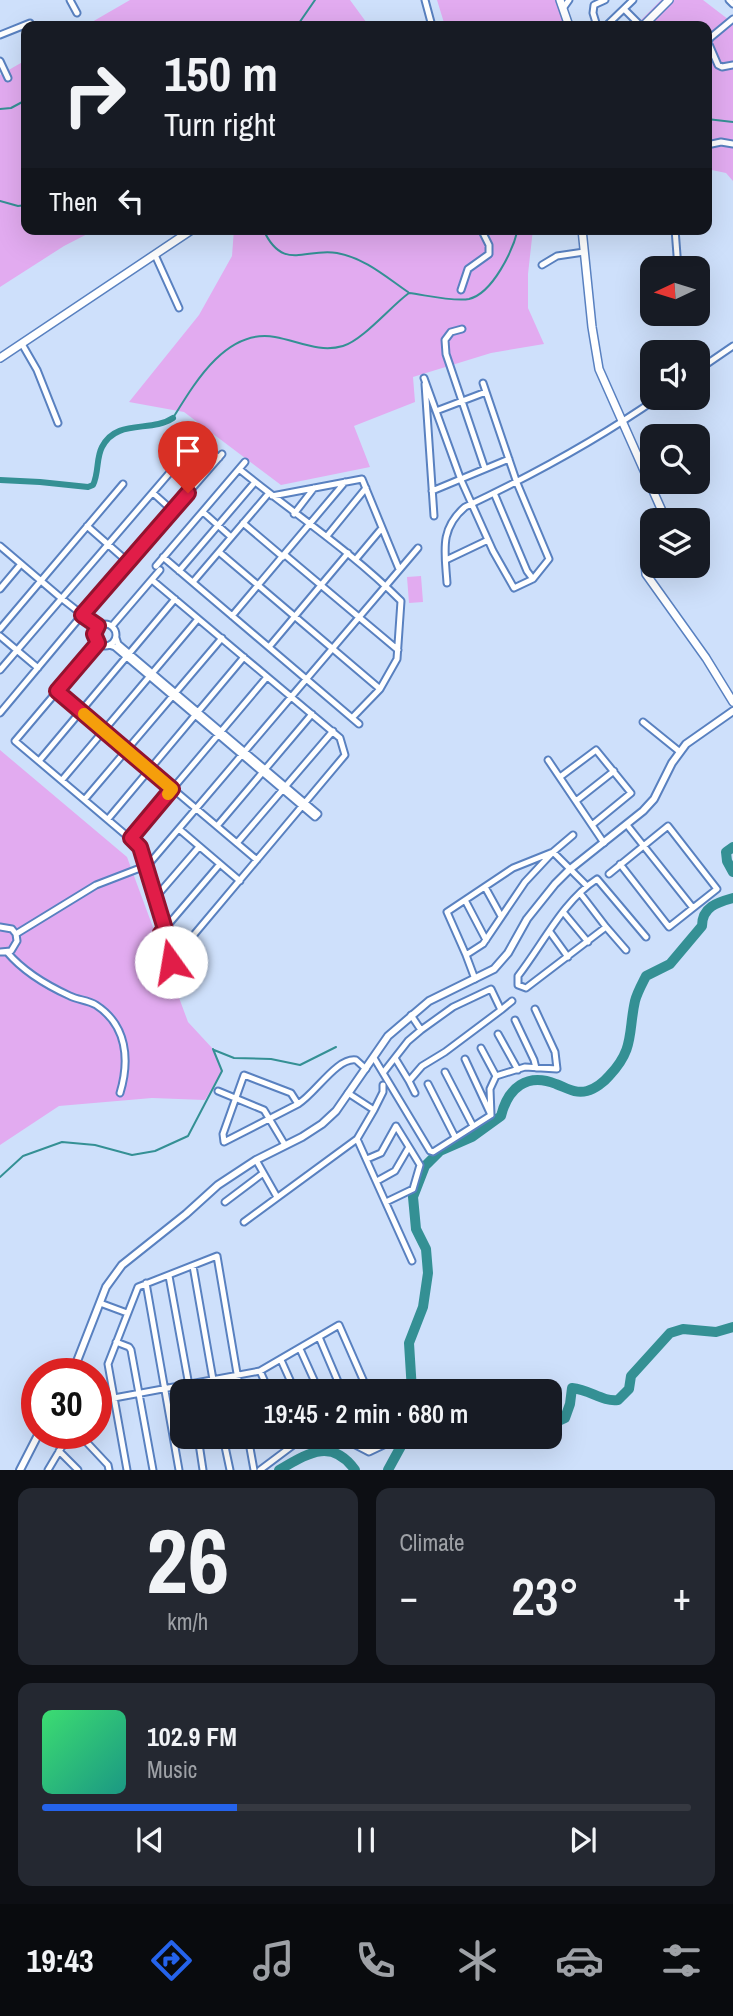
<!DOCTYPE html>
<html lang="en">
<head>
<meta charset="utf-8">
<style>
	:root { --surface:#171b24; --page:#242831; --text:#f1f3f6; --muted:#9ea1a6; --line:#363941; --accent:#2563eb }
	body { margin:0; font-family:"Archivo Narrow",sans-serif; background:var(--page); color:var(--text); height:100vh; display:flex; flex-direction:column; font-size:26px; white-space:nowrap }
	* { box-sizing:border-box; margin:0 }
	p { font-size:23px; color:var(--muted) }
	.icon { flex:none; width:38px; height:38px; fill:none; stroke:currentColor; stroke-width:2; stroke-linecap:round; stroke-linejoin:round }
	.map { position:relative; height:1470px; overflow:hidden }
	.panel { display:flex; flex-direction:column; gap:18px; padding:18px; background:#0d0f14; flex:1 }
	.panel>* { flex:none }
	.guide { position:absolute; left:21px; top:21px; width:691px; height:214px; border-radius:14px; box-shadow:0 7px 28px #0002; background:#171b24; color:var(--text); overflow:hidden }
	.needle { width:46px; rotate:266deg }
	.controls { position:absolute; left:640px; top:256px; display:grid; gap:14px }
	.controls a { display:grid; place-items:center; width:70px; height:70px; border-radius:14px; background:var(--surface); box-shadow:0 7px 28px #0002; font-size:35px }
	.speed { position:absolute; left:21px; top:1358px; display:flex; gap:14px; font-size:35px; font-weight:700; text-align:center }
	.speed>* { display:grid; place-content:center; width:91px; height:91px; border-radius:50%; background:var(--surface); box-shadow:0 7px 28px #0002; line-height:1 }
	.speed .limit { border:10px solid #d22; background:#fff; color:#111 }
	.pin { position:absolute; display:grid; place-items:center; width:60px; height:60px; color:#fff; margin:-72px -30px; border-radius:50% 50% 50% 0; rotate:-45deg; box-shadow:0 0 7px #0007 }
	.pin .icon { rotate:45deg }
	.me { position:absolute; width:77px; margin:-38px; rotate:347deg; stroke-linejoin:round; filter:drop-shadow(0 0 5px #0008) }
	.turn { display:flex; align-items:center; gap:24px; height:147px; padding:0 28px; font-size:32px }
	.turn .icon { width:91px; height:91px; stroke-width:2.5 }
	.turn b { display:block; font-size:49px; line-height:60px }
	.then { display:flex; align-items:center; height:66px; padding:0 28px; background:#0003; gap:14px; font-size:26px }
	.big { font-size:52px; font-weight:600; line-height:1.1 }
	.panel .card { flex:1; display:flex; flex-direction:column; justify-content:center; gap:10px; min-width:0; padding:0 24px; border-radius:14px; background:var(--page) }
	.panel .dial { align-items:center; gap:0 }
	.dial b { font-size:91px; line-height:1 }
	.song { display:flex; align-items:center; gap:21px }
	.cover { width:84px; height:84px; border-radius:10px; background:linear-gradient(135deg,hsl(140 70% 55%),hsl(170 70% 35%)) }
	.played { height:7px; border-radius:4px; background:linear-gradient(90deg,var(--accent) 30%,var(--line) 30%) }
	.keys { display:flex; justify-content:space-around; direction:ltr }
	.heat { display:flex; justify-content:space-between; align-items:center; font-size:38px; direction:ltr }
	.panel .tiles { flex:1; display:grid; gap:18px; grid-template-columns:1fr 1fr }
	.card:last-child { grid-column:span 2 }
	.trip { position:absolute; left:170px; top:1379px; width:392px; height:70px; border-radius:14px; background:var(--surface); box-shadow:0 7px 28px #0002; font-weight:600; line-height:70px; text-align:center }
	.dock { display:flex; height:112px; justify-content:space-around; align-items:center; background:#090b0e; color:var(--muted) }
	.dock .icon { width:49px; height:49px }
	.dock .on { color:var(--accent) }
	.dock b { font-size:32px; color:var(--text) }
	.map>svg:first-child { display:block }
	.green { fill:#e2abf0 }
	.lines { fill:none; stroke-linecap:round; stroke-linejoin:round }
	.stream { stroke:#349094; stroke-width:2 }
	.canal { stroke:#349094; stroke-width:6 }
	.river { stroke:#349094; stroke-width:10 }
	.minor-casing { stroke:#5981c0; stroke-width:9 }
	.tertiary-casing { stroke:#5981c0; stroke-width:10 }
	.secondary-casing { stroke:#5981c0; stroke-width:10 }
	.minor { stroke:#fff; stroke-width:5 }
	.tertiary { stroke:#fff; stroke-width:6 }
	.secondary { stroke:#fff; stroke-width:7 }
	.route-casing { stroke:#92132f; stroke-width:18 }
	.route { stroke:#e11d48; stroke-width:12 }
	.slow { stroke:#f59e0b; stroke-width:12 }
</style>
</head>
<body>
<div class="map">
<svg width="733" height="1470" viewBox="0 0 733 1470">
	<rect width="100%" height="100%" fill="#cee0fb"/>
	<path class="green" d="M130,0h220l19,26h-284z
		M437,0h127l4,9 2,17h-125z
		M661,0h42l30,23v158l-7,-8 -19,-4v-143h-72z
		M26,60v169h71l-33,17 -64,41v-212z
		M234,229h299l-5,45v34l16,36 -53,9 -78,24 2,25 -61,24 16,41 -89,18 -97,-73 -55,-10 70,-87 33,-59z
		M421,576l2,26 -14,1 -2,-26z
		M0,750l127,107 61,165 25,27 9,22 -17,29 -53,-2 -93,8 -59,39z"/>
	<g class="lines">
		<path class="stream" d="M297,26l18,-26
			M0,109l11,-1 15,-8
			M707,119l26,3
			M0,201l18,5 8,-1
			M263,229c20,44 43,18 74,24 28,5 49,24 71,39
			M173,418c21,-34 53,-90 102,-81 23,4 44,16 68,9 20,-6 48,-40 66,-53 16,2 45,9 60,6 24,-6 44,-49 49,-70
			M214,1050l20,8 37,1 29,6 36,-18
			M0,1177l23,-21 39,-14 33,3 37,10 23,-4 33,-15 34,-65 -9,-22"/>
		<path class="canal" d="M0,480l40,2 48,5 5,-2c6,-12 3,-27 9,-38 15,-29 49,-14 71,-29"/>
		<path class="river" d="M733,847l-7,5 1,9 6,11
			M412,1391l-3,-48 14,-36 5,-34 -2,-24 -10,-20 -3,-32 12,-31 15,-15 32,-14 29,-21c7,-28 26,-44 55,-32 11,4 19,10 31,7 8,-2 17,-9 22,-15 26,-27 19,-44 26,-75 2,-8 7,-17 11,-25l24,-12 32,-38c0,-20 17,-24 31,-28
			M550,1425l15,-7 5,-14 2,-16c19,2 30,14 46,12l11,-11 2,-13 39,-43 13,-4 33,3 17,-5
			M279,1470c28,-16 52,-33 76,0
			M388,1470l18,-33"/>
		<g class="minor-casing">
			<path id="minor" d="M70,0l7,13
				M425,0l7,26
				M729,0l4,4
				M564,7l5,-7
				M624,9l17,17
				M733,19l-23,19 -2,4 10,23 4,2 11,-2
				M597,26l-4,-13 1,-8 11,-5
				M606,26l27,-26
				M0,35l30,-12
				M0,61l8,17
				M707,145l14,-3 12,2
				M675,229l3,39
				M155,255l24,53
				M542,265l15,-9 27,-4
				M461,290l7,-21 21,-15v-9l-8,-16
				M462,329l-11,3 -6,8 1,14 39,115
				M22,344l15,26 21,53
				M698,370l35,-24
				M424,378l37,102 32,71 21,37 19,-9 16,-20 -32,-76 -34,-100
				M425,384l9,132
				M436,411l50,-19
				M185,430l34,28
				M239,469c54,44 112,82 162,132l-4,58 -17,30 -28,29
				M432,491l77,-32
				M153,493l20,18
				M494,493l33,78 6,8
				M272,496l90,-17 37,90
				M203,512l28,25
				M294,514l20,-26
				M243,523l40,34
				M87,526l41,36
				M327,536l39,-48
				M0,546l61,52 37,29
				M219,552l161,137
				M285,555l113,95
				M163,557l196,167
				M356,559l26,-31
				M446,560l42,-20
				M156,566l89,-104
				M179,571l76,-89
				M152,580l188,158 5,17 -174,207
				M193,582l76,-89
				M447,583c-2,-31 -8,-54 18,-76 68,-32 132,-67 194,-110
				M0,589l21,-25
				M232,616l113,-134
				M94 635a11 11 0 1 1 22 0a11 11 0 1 1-22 0Z
				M112,626l48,-56
				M0,629l123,-145
				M0,636l38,32
				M116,638l2,6 200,170 -3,3
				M98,643l-83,98 125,106 25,82
				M109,645l6,2 200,170
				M269,647l79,-94
				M0,670l197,-229
				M57,691l200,169
				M0,713l82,-98 140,-161
				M643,722l37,30
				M548,760l56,83
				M39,761l136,-162
				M560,777l36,-27 35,43 -39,32
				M62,780l136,-161
				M85,799l137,-161
				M576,801l38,-30
				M108,819l136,-162
				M627,825l66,83
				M217,826l95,-112
				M179,829l61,52
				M573,835l-20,17 -28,30 -42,62 -17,11 -19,-43 66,-44 40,-16 34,34
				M131,838l136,-161
				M237,843l96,-112
				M609,874l59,-48 49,63 -48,38 -49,-63
				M485,887l16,29
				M580,893l26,34 20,23
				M155,898l44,-51
				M465,900l21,40
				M564,913l24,29
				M0,927l12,2 4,5 1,7 -6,10 -11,1
				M606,927l-80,61 -8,-3v-9c25,-32 45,-75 79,-97l49,58
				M550,932l18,25
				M16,934l80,-49 52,-20 270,-317
				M7,952c16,19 41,34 63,44 8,4 18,4 26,9 31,20 34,55 24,88
				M466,955l9,24
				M171,962l-10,-29 59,-69
				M411,1015l10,15
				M515,1020l19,40 2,8
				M498,1034l20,36
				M481,1048l15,28
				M374,1058l56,93 3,1 58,-37 -1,-26 6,-13 29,-9 32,2 -2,-17 -20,-43
				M395,1058l14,23 13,-15 23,-14 56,-42
				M465,1059l26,56
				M445,1072l28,54
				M383,1073l25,-32 13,-11 32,-23 38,-18 10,21 11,-9
				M409,1081l6,12
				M428,1084l27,53
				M218,1091l46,19 21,35
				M298,1104l-7,-11 -47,-18 -21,59 1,8 74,-38c17,-10 39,-47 58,-44l10,9
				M374,1110l9,-18v-7
				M357,1139l55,122
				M367,1159l14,-6 15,-27 13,21 -14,24 -18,10
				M256,1160l21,37
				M225,1202l37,-28
				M386,1202l27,-13 7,-24 -11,-18
				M244,1222l113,-83 17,-29 -26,-17
				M193,1266l22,125
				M169,1276l21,115
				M146,1283l33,187
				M100,1303l27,10
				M319,1337l23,54
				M116,1342l13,5 2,3 22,120
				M300,1349l19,42
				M281,1360l14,31
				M260,1371l9,20
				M114,1398l146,-27 79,-46 29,66
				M78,1433l30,32 1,5
				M198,1437l5,33
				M223,1437l7,33
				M248,1437l6,33
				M340,1437l29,15 19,-9v-6
				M362,1437l7,15
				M59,1451l19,19
				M48,1470l22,-37
				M127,1470l-19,-106 30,-77 79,-31 23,135
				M260,1470l44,-33"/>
		</g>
		<g class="tertiary-casing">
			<path id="tertiary" d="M72,1374l34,-87 16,-22 64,-51 32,-29 38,-25 46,-23 20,-13 14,-13 52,-75 41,-35 65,-32 14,-16 19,-34 28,-35 14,-14 74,-59 11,-12 18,-36 14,-19 47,-33
				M20,1470l19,-37"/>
		</g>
		<g class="secondary-casing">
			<path id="secondary" d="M560,0l9,26
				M643,26l26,-26
				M582,229l10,98 7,42 67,151
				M0,358l193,-129
				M653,545l-8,16 1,13 60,84 27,44"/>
		</g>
		<use href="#minor" class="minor"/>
		<use href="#tertiary" class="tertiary"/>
		<use href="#secondary" class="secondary"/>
	</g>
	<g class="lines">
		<g class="route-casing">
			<path id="route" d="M171,962l-10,-29 4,-4 -25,-82 -9,-9 41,-49 -115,-98 41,-48 -4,-9 4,-8 -16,-11 106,-122"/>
		</g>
		<use href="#route" class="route"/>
		<path class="slow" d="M84,714l88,75 -4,5"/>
	</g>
</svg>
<div class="controls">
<a><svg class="needle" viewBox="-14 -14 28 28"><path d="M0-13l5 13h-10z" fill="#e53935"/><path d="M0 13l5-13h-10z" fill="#9ea1a6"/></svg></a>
<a><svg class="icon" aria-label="sound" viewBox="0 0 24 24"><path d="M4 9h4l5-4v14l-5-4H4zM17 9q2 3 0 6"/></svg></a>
<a><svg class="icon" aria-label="search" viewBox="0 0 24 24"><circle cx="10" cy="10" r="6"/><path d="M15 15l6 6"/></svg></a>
<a><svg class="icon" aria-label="layers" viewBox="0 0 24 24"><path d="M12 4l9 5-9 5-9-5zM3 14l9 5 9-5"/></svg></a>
</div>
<div class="speed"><div class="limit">30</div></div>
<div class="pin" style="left:188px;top:493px;background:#d93025"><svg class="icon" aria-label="arrive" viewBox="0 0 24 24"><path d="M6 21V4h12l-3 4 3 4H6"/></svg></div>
<svg class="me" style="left:171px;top:962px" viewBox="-20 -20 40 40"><circle r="19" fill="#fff"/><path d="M0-13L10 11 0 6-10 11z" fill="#e11d48"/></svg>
<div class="trip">19:45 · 2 min · 680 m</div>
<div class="guide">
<div class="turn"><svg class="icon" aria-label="right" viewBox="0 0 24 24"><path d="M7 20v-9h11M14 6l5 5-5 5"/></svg><div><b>150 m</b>Turn right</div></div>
<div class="then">Then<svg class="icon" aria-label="left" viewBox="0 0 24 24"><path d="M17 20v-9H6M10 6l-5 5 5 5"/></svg></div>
</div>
</div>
<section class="panel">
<div class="tiles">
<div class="card dial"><b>26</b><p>km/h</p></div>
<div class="card"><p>Climate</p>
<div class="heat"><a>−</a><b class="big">23°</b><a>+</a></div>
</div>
<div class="card">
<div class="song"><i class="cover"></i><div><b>102.9 FM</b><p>Music</p></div></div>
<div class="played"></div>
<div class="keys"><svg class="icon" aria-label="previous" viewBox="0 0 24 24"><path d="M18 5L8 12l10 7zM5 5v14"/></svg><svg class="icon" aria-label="pause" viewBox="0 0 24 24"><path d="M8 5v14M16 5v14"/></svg><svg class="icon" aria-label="next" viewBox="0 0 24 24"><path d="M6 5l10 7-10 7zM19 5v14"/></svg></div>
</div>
</div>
</section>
<nav class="dock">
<b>19:43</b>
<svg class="icon on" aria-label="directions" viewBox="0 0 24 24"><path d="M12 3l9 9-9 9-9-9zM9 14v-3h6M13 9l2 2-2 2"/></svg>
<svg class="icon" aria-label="music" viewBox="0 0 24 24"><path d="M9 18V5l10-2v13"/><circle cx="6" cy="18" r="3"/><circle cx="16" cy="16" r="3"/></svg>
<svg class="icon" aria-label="phone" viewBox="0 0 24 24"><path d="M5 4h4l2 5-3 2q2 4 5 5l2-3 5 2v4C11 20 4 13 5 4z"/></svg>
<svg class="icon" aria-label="climate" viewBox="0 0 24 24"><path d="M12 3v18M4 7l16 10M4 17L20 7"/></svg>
<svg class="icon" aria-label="car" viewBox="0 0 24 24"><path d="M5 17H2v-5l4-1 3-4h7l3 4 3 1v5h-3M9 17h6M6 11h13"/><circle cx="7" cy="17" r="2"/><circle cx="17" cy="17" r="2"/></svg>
<svg class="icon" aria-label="filters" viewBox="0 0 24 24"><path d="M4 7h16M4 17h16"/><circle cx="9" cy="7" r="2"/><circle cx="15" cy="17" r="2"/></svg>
</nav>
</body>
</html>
